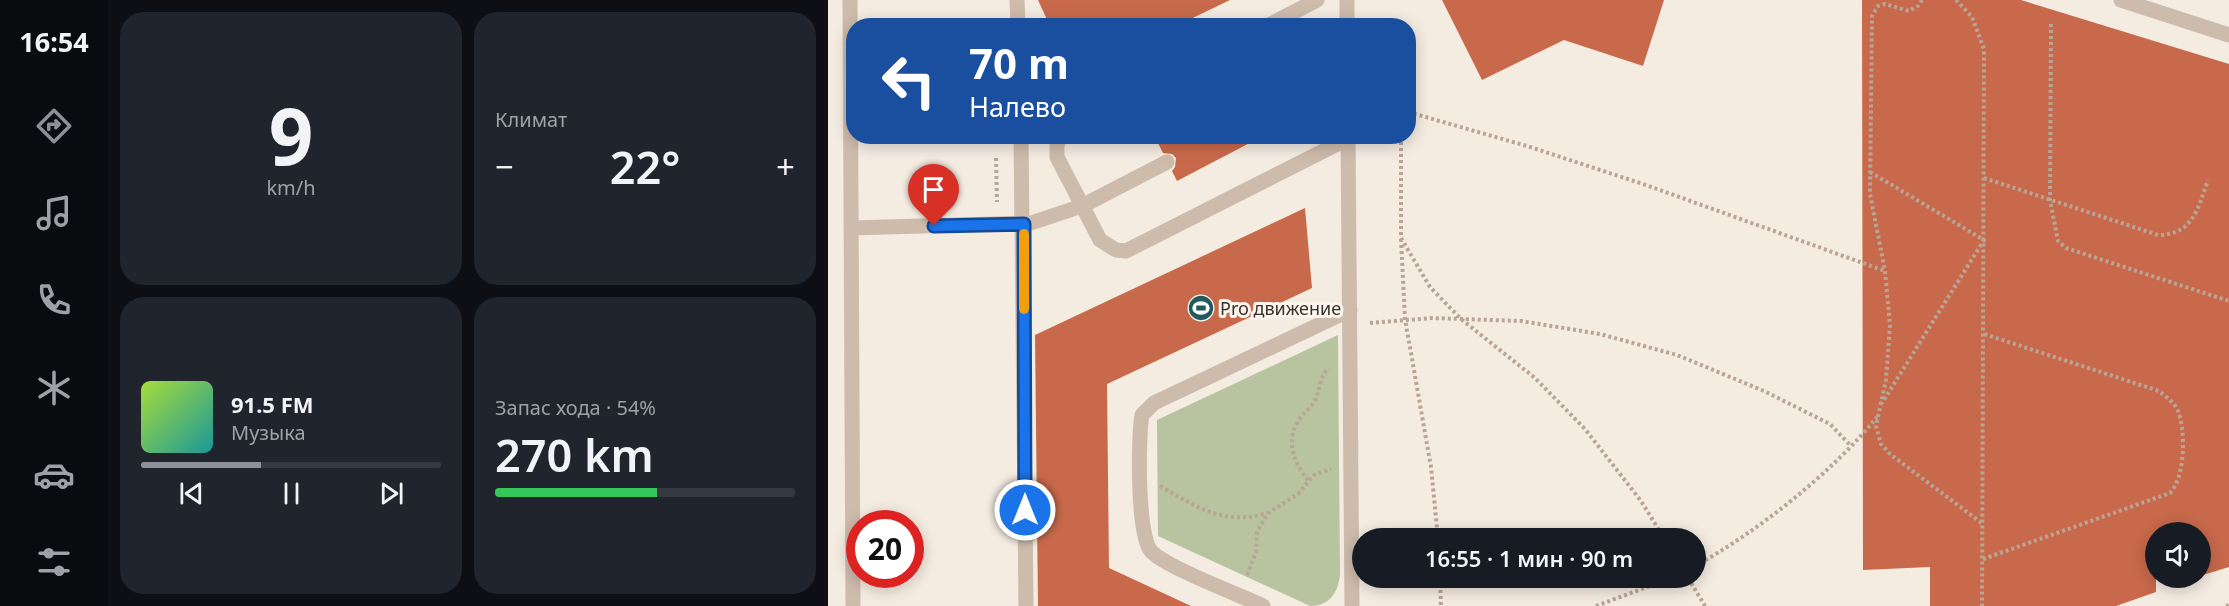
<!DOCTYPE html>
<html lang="ru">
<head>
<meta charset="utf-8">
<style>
	:root { --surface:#171b24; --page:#20242c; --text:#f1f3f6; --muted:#9ea1a6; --line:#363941; --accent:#8c9099 }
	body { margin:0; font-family:"Noto Sans",sans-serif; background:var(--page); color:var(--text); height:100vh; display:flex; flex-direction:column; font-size:22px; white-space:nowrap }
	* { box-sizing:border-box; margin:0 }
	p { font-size:20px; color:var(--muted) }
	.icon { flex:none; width:33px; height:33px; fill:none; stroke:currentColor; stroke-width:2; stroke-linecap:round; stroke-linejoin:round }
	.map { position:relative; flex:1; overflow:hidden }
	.sheet { display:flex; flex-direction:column; gap:12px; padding:12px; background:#0d0f14; width:720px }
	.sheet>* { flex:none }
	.guide { position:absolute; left:18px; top:18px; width:570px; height:126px; border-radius:24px; box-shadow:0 3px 15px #0003; background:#1a4fa0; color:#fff; overflow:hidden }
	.buttons { position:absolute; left:1317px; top:522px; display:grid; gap:12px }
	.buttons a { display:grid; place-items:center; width:66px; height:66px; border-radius:50%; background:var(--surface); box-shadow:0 3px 15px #0003; font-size:30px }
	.speed { position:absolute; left:18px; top:510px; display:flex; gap:12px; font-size:30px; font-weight:700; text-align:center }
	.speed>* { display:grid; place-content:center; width:78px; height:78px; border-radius:50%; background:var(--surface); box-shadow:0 3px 15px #0003; line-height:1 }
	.speed .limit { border:9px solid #d22; background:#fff; color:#111 }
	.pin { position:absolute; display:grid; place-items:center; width:51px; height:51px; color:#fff; margin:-62px -26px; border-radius:50% 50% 50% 0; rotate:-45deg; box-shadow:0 0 6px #0007 }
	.pin .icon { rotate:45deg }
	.me { position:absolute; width:66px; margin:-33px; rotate:0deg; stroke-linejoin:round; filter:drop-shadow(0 0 4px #0008) }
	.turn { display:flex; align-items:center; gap:21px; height:126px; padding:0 24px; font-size:27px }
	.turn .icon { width:78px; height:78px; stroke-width:2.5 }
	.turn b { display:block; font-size:42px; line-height:51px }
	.big { font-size:45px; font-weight:600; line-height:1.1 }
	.sheet .widget { flex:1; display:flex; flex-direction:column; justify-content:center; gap:9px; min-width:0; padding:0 21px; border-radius:24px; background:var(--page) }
	.sheet .dial { align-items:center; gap:0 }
	.dial b { font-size:78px; line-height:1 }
	.song { display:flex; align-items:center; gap:18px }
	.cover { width:72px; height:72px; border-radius:9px; background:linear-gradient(135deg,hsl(80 70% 55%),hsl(180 70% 35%)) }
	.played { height:6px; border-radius:3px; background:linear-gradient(90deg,var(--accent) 40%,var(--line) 40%) }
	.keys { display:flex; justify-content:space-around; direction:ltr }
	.heat { display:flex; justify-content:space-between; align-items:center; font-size:33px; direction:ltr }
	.charge { height:9px; border-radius:4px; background:linear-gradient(90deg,#34c759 54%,var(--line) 0) }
	.sheet .tiles { flex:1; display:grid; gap:12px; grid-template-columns:repeat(2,1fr) }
	.trip { position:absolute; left:524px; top:528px; width:354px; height:60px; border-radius:30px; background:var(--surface); box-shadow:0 3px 15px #0003; font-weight:600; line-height:60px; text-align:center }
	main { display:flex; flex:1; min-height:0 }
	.dock { display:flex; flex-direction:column; width:108px; justify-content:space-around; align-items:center; background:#090b0e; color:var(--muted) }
	.dock .icon { width:42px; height:42px }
	.dock .on { color:var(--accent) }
	.dock b { font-size:27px; color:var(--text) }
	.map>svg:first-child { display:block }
	.green { fill:#b8c4a0 }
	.building { fill:#c8694b }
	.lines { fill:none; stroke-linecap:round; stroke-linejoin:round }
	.path { stroke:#b9a596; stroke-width:4; stroke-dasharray:3 3; stroke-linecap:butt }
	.minor { stroke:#cdbbac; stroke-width:15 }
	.route-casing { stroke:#114b97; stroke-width:15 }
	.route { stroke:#1a73e8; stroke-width:10 }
	.slow { stroke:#f59e0b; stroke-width:10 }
	.labels { text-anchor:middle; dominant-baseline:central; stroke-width:6; stroke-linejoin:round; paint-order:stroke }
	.poi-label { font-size:18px; fill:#3b302b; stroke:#fbf5ee; text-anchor:start }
</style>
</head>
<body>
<main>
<nav class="dock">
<b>16:54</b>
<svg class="icon on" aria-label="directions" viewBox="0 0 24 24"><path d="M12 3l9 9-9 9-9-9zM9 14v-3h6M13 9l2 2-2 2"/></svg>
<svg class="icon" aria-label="music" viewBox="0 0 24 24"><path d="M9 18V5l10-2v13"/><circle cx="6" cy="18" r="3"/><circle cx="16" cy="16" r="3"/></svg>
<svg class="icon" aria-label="phone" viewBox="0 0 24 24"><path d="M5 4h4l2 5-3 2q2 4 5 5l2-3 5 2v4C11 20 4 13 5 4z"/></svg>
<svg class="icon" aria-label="climate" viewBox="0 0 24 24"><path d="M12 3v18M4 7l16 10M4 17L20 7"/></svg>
<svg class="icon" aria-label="car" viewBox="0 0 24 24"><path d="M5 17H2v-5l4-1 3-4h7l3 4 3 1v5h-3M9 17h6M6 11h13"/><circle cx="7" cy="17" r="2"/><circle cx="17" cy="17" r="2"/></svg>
<svg class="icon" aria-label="filters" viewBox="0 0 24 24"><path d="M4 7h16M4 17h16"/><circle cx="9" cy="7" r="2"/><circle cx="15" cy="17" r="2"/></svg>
</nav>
<section class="sheet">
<div class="tiles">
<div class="widget dial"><b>9</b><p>km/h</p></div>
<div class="widget"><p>Климат</p>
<div class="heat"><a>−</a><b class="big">22°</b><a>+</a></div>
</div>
<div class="widget">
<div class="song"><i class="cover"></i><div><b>91.5 FM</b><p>Музыка</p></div></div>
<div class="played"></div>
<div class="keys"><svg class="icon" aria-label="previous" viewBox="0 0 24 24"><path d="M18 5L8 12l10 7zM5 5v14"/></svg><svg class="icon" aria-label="pause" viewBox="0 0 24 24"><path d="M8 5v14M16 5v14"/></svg><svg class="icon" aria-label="next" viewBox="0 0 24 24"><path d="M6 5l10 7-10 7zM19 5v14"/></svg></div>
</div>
<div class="widget"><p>Запас хода · 54%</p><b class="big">270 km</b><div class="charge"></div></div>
</div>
</section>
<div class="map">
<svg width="1401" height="606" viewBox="0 0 1401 606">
	<rect width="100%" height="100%" fill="#f4ebe1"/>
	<path class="green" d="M510,335l2,240c-2,18 -11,31 -30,31l-152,-70 -1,-116z"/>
	<path class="building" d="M210,0h192l-54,26h-126z
		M614,0h222l-21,66 -79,-26 -82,40z
		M1034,0h159l208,64v503l-29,9v-44h-44v60l-40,14h-186v-39l-67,3z
		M343,136h92l-86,45 -5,-10 3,-4 1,-9 -4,-4 -9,-1 -5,-10z
		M477,208l7,80 -205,96 2,184 82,38h-153l-3,-271z"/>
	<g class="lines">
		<path class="path" d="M1094,0l-4,6 -9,5 -24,-7 -7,2 -6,10 -2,178 15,77 5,54 -4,55 -10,46 5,18 9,10 93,70
			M1128,0l16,17 12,32 -2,557
			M1223,24l-1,176 8,41 8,7 163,53
			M580,112l119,34 119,39 239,86
			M573,136v102l29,49 31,32 74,59 50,51 56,72 23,37
			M168,158l1,44
			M1042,172l114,68 -102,163
			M1156,178l174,57c35,0 40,-27 50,-55
			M573,239l4,80 26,148 7,71
			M542,323l62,-5 89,3 79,13 77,21 87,36 66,33 21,22
			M480,480c-14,-16 -23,-40 -9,-60 4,-7 11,-11 15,-18 7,-12 4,-24 15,-34
			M332,486c36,21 65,40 107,27
			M1155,559l187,-66c15,-15 16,-62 8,-82 -4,-9 -12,-14 -19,-20l-175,-57
			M867,566c62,-34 137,-93 182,-149
			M419,575l9,-23 1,-20 11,-19 30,-19 16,-19 17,-6
			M612,578l1,28
			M860,578l17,28
			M768,606l75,-28
			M1398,606l3,-1"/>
		<path class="minor" d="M22,0l3,606
			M189,0l1,26
			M519,0v26
			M1293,0l108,35
			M439,26l50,-26
			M193,136l5,470
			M232,136l-3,9v12l43,83 16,10 10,1 223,-113
			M520,136l4,470
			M23,228l180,-5 51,-17 85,-44
			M435,606c-23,-11 -98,-39 -112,-55 -14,-15 -13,-114 -9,-136l12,-12 196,-93"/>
	</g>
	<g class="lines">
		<g class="route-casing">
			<path id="route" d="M106,226l90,-2 1,286"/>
		</g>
		<use href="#route" class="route"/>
		<path class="slow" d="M196,234v75"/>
	</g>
	<defs>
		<g id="stadium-disc" transform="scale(1.35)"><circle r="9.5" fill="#1f5a5e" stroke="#fbf5ee"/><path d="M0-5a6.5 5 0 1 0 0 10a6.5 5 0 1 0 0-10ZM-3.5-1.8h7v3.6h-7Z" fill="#fff"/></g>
	</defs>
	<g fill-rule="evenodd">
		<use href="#stadium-disc" x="373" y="308"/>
	</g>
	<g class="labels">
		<g class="poi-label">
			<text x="392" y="308">Pro движение</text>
		</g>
	</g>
</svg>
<div class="buttons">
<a><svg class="icon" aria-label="sound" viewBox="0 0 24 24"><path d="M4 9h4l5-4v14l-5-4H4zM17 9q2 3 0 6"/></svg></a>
</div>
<div class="speed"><div class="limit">20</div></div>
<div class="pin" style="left:106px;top:226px;background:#d93025"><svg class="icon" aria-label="arrive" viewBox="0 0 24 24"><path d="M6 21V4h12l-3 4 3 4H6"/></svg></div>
<svg class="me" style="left:197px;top:510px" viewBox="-20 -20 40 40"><circle r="17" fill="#1a73e8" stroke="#fff" stroke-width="3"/><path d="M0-11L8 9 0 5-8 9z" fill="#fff"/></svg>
<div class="trip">16:55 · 1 мин · 90 m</div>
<div class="guide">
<div class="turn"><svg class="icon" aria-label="left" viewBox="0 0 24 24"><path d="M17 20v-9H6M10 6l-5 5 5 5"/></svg><div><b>70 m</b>Налево</div></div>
</div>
</div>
</main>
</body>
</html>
